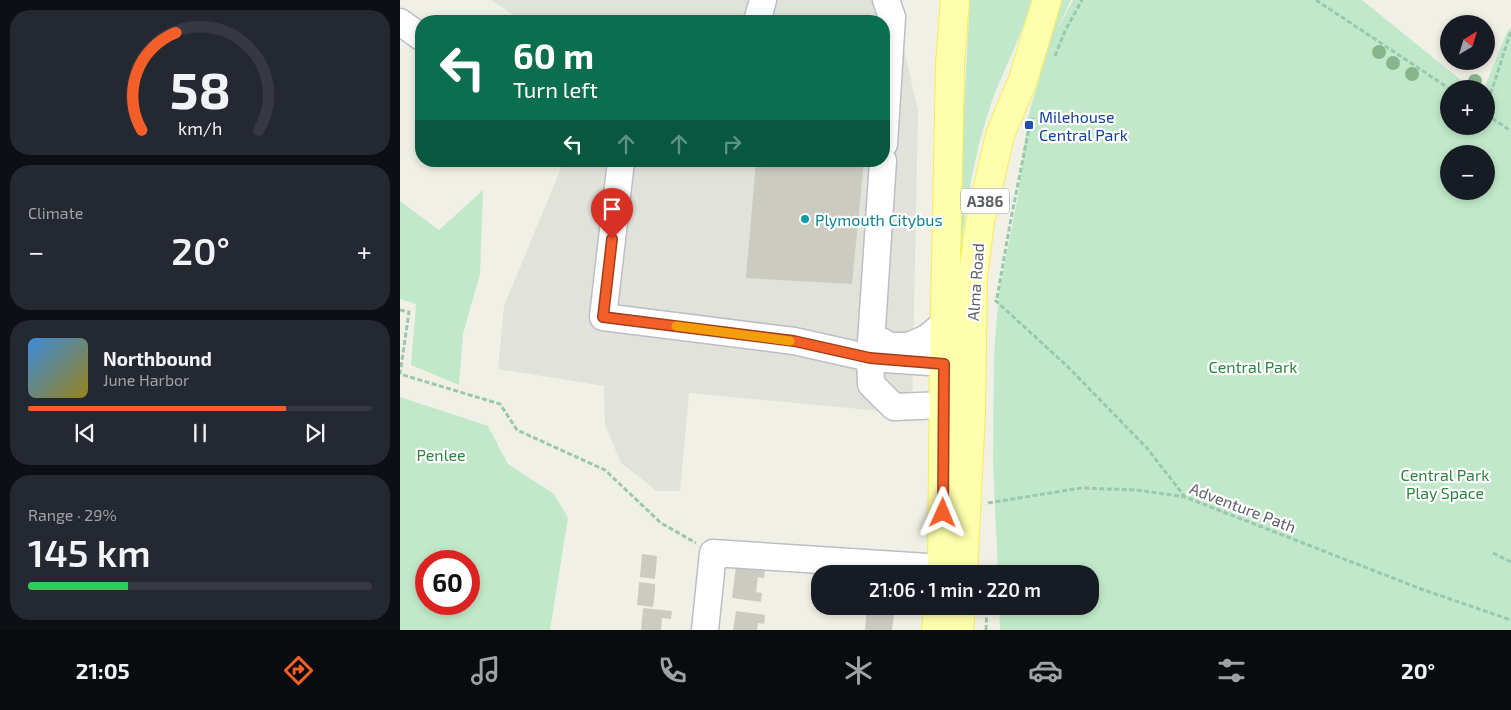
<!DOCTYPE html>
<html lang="en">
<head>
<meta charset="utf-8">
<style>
	:root { --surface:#171b24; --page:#242831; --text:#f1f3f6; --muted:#9ea1a6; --line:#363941; --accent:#f45f29 }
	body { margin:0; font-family:"Exo 2",sans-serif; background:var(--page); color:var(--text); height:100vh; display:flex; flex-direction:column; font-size:19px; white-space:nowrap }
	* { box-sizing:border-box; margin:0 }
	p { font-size:16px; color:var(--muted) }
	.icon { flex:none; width:28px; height:28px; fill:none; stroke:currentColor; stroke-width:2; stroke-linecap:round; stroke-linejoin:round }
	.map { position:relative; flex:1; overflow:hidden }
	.side { display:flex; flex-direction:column; gap:10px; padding:10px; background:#0d0f14; width:400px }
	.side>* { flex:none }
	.top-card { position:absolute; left:15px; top:15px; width:475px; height:152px; border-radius:20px; box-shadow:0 2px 8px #0003; background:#0b6e4f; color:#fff; overflow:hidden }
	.needle { width:32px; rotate:38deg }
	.tools { position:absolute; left:1040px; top:15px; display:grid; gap:10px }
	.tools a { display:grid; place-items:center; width:55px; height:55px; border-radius:50%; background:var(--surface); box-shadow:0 2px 8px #0003; font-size:25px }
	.speed { position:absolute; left:15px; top:550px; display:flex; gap:10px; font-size:25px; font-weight:700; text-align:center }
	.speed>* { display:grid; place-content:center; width:65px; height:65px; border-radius:50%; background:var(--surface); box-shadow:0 2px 8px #0003; line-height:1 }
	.speed .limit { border:8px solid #d22; background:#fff; color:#111 }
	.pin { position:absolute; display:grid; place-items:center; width:42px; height:42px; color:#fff; margin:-51px -21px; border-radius:50% 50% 50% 0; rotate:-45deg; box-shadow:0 0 5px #0007 }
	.pin .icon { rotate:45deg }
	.me { position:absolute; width:55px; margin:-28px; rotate:1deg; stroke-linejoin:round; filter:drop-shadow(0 0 4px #0008) }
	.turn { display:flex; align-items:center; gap:18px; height:105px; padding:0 15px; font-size:22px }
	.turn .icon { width:65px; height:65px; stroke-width:2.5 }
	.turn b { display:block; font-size:35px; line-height:42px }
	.lanes { display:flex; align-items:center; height:48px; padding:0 15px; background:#0003; justify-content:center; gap:25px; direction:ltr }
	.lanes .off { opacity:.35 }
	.big { font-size:38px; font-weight:600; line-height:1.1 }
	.side .card { flex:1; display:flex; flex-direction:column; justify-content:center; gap:8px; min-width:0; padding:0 18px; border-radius:20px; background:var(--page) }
	.side .dial { align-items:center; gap:0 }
	.dial svg { height:130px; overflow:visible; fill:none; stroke:var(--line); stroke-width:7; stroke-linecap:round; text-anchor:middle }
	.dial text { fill:var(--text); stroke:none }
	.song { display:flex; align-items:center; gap:15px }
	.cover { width:60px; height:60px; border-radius:8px; background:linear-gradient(135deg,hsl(210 70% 55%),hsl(50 70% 35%)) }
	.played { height:5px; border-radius:2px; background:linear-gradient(90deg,var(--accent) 75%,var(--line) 75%) }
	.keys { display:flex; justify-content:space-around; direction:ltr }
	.heat { display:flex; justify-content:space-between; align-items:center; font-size:28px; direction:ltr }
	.charge { height:8px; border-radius:4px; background:linear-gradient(90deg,#34c759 29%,var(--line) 0) }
	.trip { position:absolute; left:411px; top:565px; width:288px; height:50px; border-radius:20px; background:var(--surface); box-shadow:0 2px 8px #0003; font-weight:600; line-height:50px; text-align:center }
	.tabs { display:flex; height:80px; justify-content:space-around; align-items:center; background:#090b0e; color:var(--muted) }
	.tabs .icon { width:35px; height:35px }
	.tabs .on { color:var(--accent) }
	.tabs b { font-size:22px; color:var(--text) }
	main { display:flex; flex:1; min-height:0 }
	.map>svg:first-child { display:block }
	.industrial { fill:#e1e2da }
	.green { fill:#c1e9c9; fill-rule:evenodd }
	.building { fill:#cccbc2 }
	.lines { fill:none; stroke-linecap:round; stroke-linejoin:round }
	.minor-casing { stroke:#bdbec5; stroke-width:29 }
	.major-casing { stroke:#faeb56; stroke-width:30 }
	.path { stroke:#99c8af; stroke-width:3; stroke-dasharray:5 2.5; stroke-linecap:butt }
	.minor { stroke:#fff; stroke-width:26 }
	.major { stroke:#fdffad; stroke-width:28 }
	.tree { fill:#87b58c }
	.route-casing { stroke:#9f3e1b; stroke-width:12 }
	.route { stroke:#f45f29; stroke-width:9 }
	.slow { stroke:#f59e0b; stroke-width:9 }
	.transit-dot { fill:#1a4fb4; stroke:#fff; stroke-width:2 }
	.culture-dot { fill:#0f9aa8; stroke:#fff; stroke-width:2 }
	.labels { text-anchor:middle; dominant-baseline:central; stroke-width:4.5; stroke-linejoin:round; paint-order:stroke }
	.shield { fill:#fff; stroke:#8e9095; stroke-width:1 }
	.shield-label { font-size:15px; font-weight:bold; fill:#5d6067 }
	.transit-label { font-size:16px; fill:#164399; stroke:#fff; text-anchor:start }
	.culture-label { font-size:16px; fill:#0d838f; stroke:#fff; text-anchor:start }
	.street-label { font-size:16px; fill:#5d6067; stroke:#fff }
	.park-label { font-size:16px; fill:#308443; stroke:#fff }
</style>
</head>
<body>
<main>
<section class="side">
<div class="card dial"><svg viewBox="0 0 100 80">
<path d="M14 69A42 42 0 1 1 86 69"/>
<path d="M14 69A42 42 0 0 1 35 9" stroke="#f45f29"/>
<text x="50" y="56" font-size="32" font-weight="700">58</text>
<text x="50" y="72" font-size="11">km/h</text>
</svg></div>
<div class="card"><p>Climate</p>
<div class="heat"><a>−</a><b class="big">20°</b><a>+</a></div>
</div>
<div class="card">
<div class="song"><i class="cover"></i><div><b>Northbound</b><p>June Harbor</p></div></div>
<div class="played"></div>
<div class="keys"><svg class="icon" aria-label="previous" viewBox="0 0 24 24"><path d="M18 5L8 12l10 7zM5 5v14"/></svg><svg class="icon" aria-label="pause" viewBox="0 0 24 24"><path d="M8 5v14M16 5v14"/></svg><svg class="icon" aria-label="next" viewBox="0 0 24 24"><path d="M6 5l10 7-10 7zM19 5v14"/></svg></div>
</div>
<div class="card"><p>Range · 29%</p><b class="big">145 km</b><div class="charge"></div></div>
</section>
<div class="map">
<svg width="1111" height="630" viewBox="0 0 1111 630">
	<rect width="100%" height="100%" fill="#f1f0e6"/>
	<path class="industrial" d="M91,0h402l25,111 -6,303 -223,-21 -9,98h-23l-36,-28 -16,-38 -1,-39 -106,-17 6,-63 60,-145h320v-140h-362z"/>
	<path class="green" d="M570,0h61c-8,36 -28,69 -40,104 -19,55 -27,114 -33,172l4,-134z
		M662,0h9l-14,30 16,-30h289l110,89h-23v37h37v-37h-2l22,-55 5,-7v603h-511l-1,-24h91v-32h-92l-5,-111 1,-109 5,-62 19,-96 10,-79zM1049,154h37v37h-37z
		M83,190l-3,84 -17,60 -4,51 -48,-20 5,-61 -16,-5v-98l39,29z
		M0,397l88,29 20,38 46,30 14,24 -18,112h-150zM26,561h43v43h-43z"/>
	<path class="building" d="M356,161h108l-12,123 -106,-6z
		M242,554l15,2 -2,23 -15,-2z
		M336,566l29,3 -1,9 -6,-1 -1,7 -1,8 6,1 -1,9 -29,-4z
		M239,582l16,2v7l-2,16 -16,-2z
		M467,606h28l-3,24h-27z
		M243,608l29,3 -1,8 -9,-1 -1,12h-20z
		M336,611l29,4 -1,9 -6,-1 -1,7h-24z"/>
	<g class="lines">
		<g class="minor-casing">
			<path id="minor" d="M357,21l6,-21
				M0,22l21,15
				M484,144l8,-127 -6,-17
				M221,161l-18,156 191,24 76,17 74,5 22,-7
				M483,161l-13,197 1,26 23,23 50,-2 21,4
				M483,342l4,4h22l18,-8 18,-15
				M305,630l8,-77 230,15"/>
		</g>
		<g class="major-casing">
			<path id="major" d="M542,574l2,-211 6,-298 5,-65
				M563,574l8,-163 2,-136 7,-53 20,-87 23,-55 24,-80
				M536,630l3,-24
				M559,630l2,-24"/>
		</g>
		<path class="path" d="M916,0l134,89
			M655,56l10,-25 17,-31
			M1086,108l25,-77
			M1086,114l25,17
			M597,298l13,-74 18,-91 5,-15
			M595,300l72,66 79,81 39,50
			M0,310l9,2 -9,62 100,30 17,26 88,40 56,53 35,20
			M588,503l93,-15 56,2 48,7 236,92 90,31
			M1093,553l18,9
			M586,630l1,-24"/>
		<use href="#minor" class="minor"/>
		<use href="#major" class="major"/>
	</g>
	<g class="tree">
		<circle cx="979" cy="52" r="7"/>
		<circle cx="993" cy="63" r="7"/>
		<circle cx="1012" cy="74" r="7"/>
		<circle cx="1075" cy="81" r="7"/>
	</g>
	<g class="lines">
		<g class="route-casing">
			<path id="route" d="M212,239l-9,78 191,24 76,17 74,6 -1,149"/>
		</g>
		<use href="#route" class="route"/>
		<path class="slow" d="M276,326l114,15"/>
	</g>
	<rect class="transit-dot" x="624" y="120" width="10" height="10" rx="2.5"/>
	<circle class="culture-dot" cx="405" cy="219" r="5"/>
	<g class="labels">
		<rect class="shield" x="561" y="188.5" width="48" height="25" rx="4"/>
		<g class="shield-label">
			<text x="585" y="201">A386</text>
		</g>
		<g class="transit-label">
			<text x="639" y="116">Milehouse<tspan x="639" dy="18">Central Park</tspan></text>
		</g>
		<g class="culture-label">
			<text x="415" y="219">Plymouth Citybus</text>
		</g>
		<g class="street-label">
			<text transform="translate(575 282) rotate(-86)">Alma Road</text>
			<text transform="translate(843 507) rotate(21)">Adventure Path</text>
		</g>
		<g class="park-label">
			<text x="853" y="366">Central Park</text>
			<text x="41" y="454">Penlee</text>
			<text x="1045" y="474">Central Park<tspan x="1045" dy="18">Play Space</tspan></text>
		</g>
	</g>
</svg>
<div class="tools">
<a><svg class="needle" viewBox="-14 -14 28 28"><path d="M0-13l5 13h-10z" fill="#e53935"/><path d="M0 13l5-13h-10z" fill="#9ea1a6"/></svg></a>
<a>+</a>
<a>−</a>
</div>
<div class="speed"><div class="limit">60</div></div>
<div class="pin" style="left:212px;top:239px;background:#d93025"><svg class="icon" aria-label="arrive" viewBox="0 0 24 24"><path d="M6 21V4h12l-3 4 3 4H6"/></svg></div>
<svg class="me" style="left:543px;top:513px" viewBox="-20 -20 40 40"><path d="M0-17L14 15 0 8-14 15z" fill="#f45f29" stroke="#fff" stroke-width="4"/></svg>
<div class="trip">21:06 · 1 min · 220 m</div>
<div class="top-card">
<div class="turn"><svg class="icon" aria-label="left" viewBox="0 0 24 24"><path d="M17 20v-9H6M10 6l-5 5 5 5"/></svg><div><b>60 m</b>Turn left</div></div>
<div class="lanes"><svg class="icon" aria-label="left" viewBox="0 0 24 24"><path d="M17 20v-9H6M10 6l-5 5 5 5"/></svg><svg class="icon off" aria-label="ahead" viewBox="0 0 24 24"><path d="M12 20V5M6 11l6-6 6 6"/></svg><svg class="icon off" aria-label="ahead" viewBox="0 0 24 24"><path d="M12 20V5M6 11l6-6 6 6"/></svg><svg class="icon off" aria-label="right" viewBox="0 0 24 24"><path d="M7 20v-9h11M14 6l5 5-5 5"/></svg></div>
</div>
</div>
</main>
<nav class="tabs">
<b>21:05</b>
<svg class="icon on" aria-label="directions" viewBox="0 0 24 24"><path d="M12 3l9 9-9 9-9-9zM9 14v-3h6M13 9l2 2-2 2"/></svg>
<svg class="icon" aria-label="music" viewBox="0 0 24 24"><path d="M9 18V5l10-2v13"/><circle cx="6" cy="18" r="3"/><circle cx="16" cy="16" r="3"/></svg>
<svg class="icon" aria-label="phone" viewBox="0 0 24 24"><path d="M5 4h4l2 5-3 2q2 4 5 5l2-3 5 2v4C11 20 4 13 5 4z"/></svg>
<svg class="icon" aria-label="climate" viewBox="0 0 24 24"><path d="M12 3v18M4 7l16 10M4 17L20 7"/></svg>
<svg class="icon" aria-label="car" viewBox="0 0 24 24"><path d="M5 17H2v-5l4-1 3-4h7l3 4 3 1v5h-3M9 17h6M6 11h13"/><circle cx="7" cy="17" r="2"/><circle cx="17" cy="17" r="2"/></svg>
<svg class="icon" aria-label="filters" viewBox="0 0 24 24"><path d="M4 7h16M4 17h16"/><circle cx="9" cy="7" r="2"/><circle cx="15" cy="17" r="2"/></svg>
<b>20°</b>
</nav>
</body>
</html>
